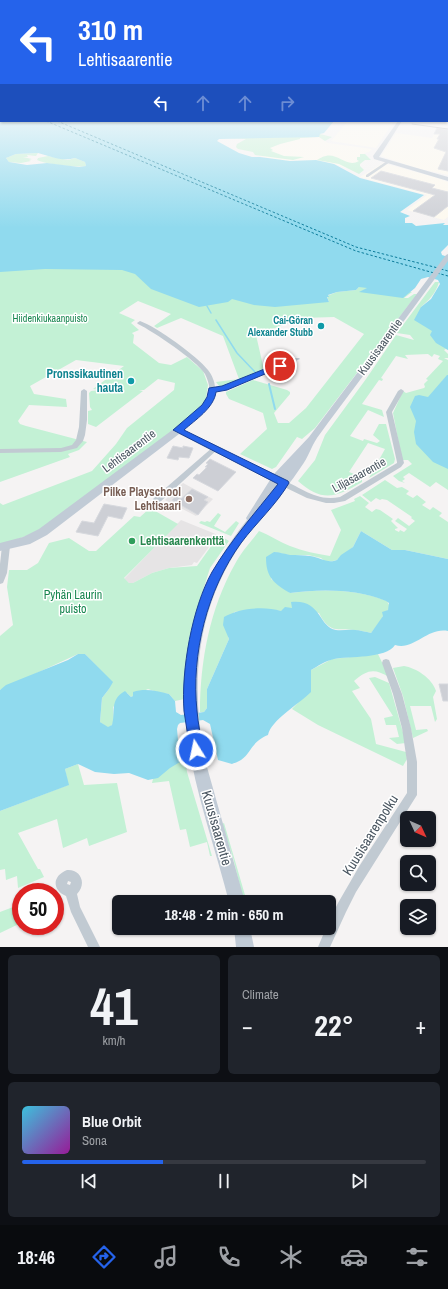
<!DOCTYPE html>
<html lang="en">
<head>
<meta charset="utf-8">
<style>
	:root { --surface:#171b24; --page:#20242c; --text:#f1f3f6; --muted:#9ea1a6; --line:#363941; --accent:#2563eb }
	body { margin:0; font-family:"Archivo Narrow",sans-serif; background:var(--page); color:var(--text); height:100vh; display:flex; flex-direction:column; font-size:15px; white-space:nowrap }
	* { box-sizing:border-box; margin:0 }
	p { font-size:13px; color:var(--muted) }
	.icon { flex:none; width:22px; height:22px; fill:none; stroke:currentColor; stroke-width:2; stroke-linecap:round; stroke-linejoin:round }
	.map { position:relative; height:947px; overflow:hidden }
	.details { display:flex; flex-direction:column; gap:8px; padding:8px; background:#0d0f14; flex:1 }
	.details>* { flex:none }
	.hud { position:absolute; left:0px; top:0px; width:448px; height:122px; box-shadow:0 1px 3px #0004; background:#2563eb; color:#fff; overflow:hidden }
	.needle { width:26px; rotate:134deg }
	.buttons { position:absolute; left:400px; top:811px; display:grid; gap:8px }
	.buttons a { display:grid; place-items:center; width:36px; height:36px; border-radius:6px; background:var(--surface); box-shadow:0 1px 3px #0004; font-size:20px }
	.speed { position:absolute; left:12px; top:883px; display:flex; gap:8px; font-size:20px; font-weight:700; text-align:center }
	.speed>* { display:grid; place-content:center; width:52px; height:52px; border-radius:50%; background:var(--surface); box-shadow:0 1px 3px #0004; line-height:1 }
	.speed .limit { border:6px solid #d22; background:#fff; color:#111 }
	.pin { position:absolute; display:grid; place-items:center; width:34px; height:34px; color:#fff; margin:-17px; border:2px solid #fff; border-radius:50%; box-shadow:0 1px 4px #0007 }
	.me { position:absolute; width:44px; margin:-22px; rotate:350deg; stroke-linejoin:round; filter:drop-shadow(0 0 3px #0008) }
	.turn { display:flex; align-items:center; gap:14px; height:84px; padding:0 12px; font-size:18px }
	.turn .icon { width:52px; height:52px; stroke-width:2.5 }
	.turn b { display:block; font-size:28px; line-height:34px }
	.lanes { display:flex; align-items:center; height:38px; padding:0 12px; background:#0003; justify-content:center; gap:20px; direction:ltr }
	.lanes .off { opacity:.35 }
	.big { font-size:30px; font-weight:700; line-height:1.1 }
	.details .card { flex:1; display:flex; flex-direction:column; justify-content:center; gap:6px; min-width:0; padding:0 14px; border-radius:6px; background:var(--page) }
	.details .dial { align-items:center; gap:0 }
	.dial b { font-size:52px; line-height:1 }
	.song { display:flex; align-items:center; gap:12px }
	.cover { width:48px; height:48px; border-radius:6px; background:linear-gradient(135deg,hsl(190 70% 55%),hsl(300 70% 35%)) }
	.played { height:4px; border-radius:2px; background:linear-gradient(90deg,var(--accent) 35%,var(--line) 35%) }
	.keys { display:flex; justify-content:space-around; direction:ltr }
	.heat { display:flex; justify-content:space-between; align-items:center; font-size:22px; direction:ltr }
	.details .tiles { flex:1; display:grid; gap:8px; grid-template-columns:1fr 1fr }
	.card:last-child { grid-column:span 2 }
	.trip { position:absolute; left:112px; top:895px; width:224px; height:40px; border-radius:6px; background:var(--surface); box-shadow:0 1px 3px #0004; font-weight:700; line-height:40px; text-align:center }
	.dock { display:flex; height:64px; justify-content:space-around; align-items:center; background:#090b0e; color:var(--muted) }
	.dock .icon { width:28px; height:28px }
	.dock .on { color:var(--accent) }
	.dock b { font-size:18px; color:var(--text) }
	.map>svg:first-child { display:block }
	.commercial { fill:#fdf9ef }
	.education { fill:#e6e4e5 }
	.green { fill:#c3f1d5 }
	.water { fill:#90daee; fill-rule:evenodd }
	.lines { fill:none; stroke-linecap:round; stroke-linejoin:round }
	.stream-far1 { stroke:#90daee; stroke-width:1.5 }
	.stream { stroke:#90daee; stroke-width:2 }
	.ferry { stroke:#0c7c9b; stroke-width:1; stroke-dasharray:2.5 2; stroke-linecap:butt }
	.building { fill:#cdcfd5; stroke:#d7d9de }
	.highway-casing { stroke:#7690ad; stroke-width:2 }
	.street { fill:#c1cad2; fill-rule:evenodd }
	.secondary { fill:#c1cbd6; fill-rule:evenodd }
	.highway { fill:#8ba5c1; fill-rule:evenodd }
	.tram { stroke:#b5b8bd; stroke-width:1 }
	.route { fill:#2563eb; stroke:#184099 }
	.culture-dot { fill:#0f9aa8; stroke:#fff; stroke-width:1.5 }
	.education-dot { fill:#8d6e63; stroke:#fff; stroke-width:1.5 }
	.leisure-dot { fill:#2e9e5b; stroke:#fff; stroke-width:1.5 }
	.labels { text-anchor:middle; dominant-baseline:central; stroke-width:3; stroke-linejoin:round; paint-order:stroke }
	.far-park-label { font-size:10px; fill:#17864f; stroke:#fff }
	.far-culture-label { font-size:10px; font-weight:bold; fill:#0d838f; stroke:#fff; text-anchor:end }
	.street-label { font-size:12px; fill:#4a5661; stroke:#fff }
	.culture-label { font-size:12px; font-weight:bold; fill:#0d838f; stroke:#fff; text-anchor:end }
	.education-label { font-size:12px; font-weight:bold; fill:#785e54; stroke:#fff; text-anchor:end }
	.leisure-label { font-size:12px; font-weight:bold; fill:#27864d; stroke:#fff; text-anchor:start }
	.park-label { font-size:12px; fill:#17864f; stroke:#fff }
	.near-street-label { font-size:14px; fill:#4a5661; stroke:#fff }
</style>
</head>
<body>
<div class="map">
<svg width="448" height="947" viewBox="0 0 448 947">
	<rect width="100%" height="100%" fill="#f5f3f3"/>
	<path class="commercial" d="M348,121h46l-18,27 -45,-7z
		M437,129l11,1v45l-32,-7 -35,-12 15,-23 36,5z
		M319,137l9,6 44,6 -3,3 -5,1 7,7h-6l-19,8 -12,-4 -18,-4 -34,1 -22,-4 10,-6 -1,-3 30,-10z
		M383,163l51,14 14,5v35l-4,3 -37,-10 20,-15 -67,-18z"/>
	<path class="education" d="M183,483l30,16 -17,17 -31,-16z
		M181,520l37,15 -21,28 -3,-1 -2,3 -23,3 -17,5 -19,10h-4l-5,-4z"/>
	<path class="green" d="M320,134l12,3 -7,4 -6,-4 -19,1v1l-20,5 -10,4 3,2 -2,1 13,5 20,1 -11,3 -38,-5 -2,-3 -15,-3 -2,-2 1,-3 9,-5 -20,-1 -8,1 13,-3z
		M38,153l-2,3 -9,-1 1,2h-5l9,2 -3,1 2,1 -10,2 -12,-1 -3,-4 10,-4z
		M360,154h5l6,6h-6l-5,4v2l4,4 -5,4 -20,-10 -22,-4c2,-1 6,-4 9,-4 12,-3 21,12 33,5l-2,-1v-3h3z
		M48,156l20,4 7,-2 10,4 1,4c-7,2 -42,-2 -49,-6l1,-2z
		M108,266l127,29 94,7 -2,-6 10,-4 19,-2 3,-3 6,-1 47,6 -8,6h4l6,-4h3l-102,134 -13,11 -5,-2 -21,30 -4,2 -32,-15 27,-25 -4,-16 -34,-14 -3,-5v-2l27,-12 34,10 3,2v2l-16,19 4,10h11l17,-15 58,-74 -30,-17 -32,1 -46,17 8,35 -39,16h-6l-3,-4 23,-3 -16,-43 -42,-18 -24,10 -3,-2 17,-12 -33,-13 -19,12 16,7 -4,3 8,7 -7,3 2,2 -1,8 26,20 12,2 16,-8 16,14 5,14 -2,13 -3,7 -31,26 -134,101 -38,13v-42l3,2 89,-34 24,-27 11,-16 47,-38 1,-7 -17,-4 -14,11h-5l4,1 -47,36 -8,-3v-13l4,-1 -2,-3 -1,-14 2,-2 10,-1 -8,-1 31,-23 -48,-6 -46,26 4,8 32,5 1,8 -38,-2 -11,16 2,3 6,2 61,16 -8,8 -11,4 2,3 -70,25v-214z
		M435,282h4c-3,11 -10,18 -18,25l4,10 23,33 -2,-1 -2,1 4,4v4h-4l4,2v15l-6,6 6,59v50l-12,-8 -6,5 -21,-14 -6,4 2,2 -3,2 3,2 -6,-2 -6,-5 19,-12 -4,-4h-6l-9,-47 10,-22 3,2 18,-5 1,-1 -1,-3 4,-4 -2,-1 17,-18 -5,-2 2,-3 -6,-2 -2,3 -4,-3 -23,1 3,4 -12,-3 -15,22 2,1 -1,2 -3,-1 -17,24 20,6 2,7 -16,-7 -18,26 13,5 1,-2 13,4 3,-2 -7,-6 6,-11h7l9,35 -1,4 -25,15 16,-29 -17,-6 -19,29 13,5v5c-25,15 -40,21 -64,-1l17,-21 10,-25 41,-56 30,-44 18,5 -4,-5 -13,-2z
		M276,352h3l11,3c-3,8 -12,10 -20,13l-2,-1 -1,-4z
		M385,480l12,8 5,-1 7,4 -3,3 7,4 4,-3 9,7 -4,3 8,5 3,-3 9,6 -3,3 9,6v37l-43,-9h-13l-31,-19 -8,16 -16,13 -4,1h-8l-4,-3 -13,-3h-19l-15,-3 -3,27 19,14c32,-4 66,-4 97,8l3,6 -2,3 -3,2 -4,8 -10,13c-5,-1 -11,-3 -16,-3 -19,-2 -25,4 -36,-17l-27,-5 -11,3 -20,-2 -27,3 -6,25 1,2 -22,50v19l-3,4h-4c0,-51 10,-104 35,-148 6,-12 16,-22 24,-33 11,4 20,11 31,15 13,5 27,8 40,10l11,-26 -10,-20 24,-9 -1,-2 6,-3 9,7 -4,4 7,5 4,-3 4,1 13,9 -2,2 7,7 -3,1v1l4,2 1,-2 4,2 3,-3 -12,-8 3,-3 11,8 6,-5 -4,-3 1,-1 -25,-17 -5,-1 -2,1 -4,-2 -5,4 -9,-7z
		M150,508l28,16 -54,54 5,5h4l19,-10 17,-5 28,-2 22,-31 10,6 -19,27 -10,32 -12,48 -3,51 -10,2 -6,-7 -12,-2 -9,-3 -17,8 -4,-4 -14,14 1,14 -2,4 -4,3 -8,-6 2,-24 7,-9 3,-7 -27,-28h-7l-78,36v-54l13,-11 -6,-38 2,-17h18l11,-7 11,-20 20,-5 20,13h7l38,-35 6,1z
		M218,513l3,2 -7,11 11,6 11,-11 3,2 -8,13 -32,-13 2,-2 4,1 2,-1 3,1z
		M378,654l11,23c-15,-9 -22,-7 -35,4l6,7 -8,3 19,28 5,25 30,8 1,7 -4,7 -85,-41 -26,-16 19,-20v-19l21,-11z
		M404,666c12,2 28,12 32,25l-3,6 4,22 -2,3 -4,-16h-21l6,24 11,-1 1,2 -15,7 -10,-42 -10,-28z
		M375,677l14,6 17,60 -9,1 -8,-6 10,-1 -3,-12h-10l-2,-7 9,-2 -24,-38z
		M177,757l8,1 2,14 25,84h-2l-3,-14 -17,5 -4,-18 -6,1 -11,-49 -17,2 1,-4z
		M78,764l6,21 33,-2 10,49 -38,14 -2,-8 -24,10 -6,-29 -39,14 20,36h2l4,8 -26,11 -1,-12 -11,4 -1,-11 -5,1v-59l68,-26 -3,-16z
		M224,823l23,79h-3l-11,-44 -11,-34z
		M21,904v19l-21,10v-21z"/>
	<path class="water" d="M0,96l1,25h333l-10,12 -4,1 -1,3 -100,2 -2,2 22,12 13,4h8l30,4 26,-1 18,4 26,14 64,17 -24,17 10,4 -5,2v5h7l4,3 29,-3 -2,2h5v20l-7,7 1,3 6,2v93l-12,-7 -6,-8 2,-4 -18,-11 7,-13 10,-8 9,-15 -2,-4 -10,-3 -7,2 -6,9 -12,10 -44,-6 8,-4 -8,-1 -3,3 -19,2 -9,3 1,2h-2l2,5 -54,5 -21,-2 -22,-6 -4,3 -29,5 -48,-18 -16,-15 -13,-4 -77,-1 -45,3zM38,153c12,3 24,9 37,5l10,4 1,4 -7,1 -32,-4 -20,2 -18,-3 -3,-4 10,-4z
		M447,375h1v94l-15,-7 -17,-18 -2,-12 2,-11 -6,-14 5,-11 4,-1 9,2z
		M361,531l31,19h13l43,9v72c-21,-4 -34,20 -53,14 -9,14 -46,11 -61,14 -9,2 -16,7 -23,11v22c-12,12 -40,28 -43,43 -17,7 -16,17 -27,25 -3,2 -7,3 -9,4l-14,-4 -8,-36 -7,-4 -23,3 -2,2 -1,4 3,33 -10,6 -12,10 -10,2 -19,-7 -15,1 -19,-2 -17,-8 -13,5 4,16 -69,26v-121l6,-5 62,-25 10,-6h7l28,28 -4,7 -7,9 -2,24 8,5 4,-2c4,-13 -3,-25 13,-34l6,6 2,-1v-4c12,-4 24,-1 36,2l6,7 1,11 5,3 23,-3 3,-4v-19l22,-50 -6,-14 1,-8c15,-9 40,-11 57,-6l4,-4 7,1 -1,-6c31,-3 27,25 45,28 6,1 13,-1 19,0 5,0 11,2 16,3l12,-17 -1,-4 6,-2 1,-7 -3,-2c-30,-12 -64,-12 -96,-8 -17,-10 -24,-16 -24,-36l8,-5c5,0 11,2 16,3 7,0 13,0 20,1 10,1 17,8 27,4l4,-5 12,-8z"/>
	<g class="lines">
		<path class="stream-far1" d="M207,306l4,7
			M216,320l21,33 18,19"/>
		<path class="stream" d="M269,384l6,25"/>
		<path class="ferry" d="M46,121l310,130 78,22
			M57,121l299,126 82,21
			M441,269l7,2
			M437,273l11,3"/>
	</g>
	<path class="building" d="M437,128l11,2v41l-10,-2 8,-17 -12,-4 5,-9h-2l3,-5h-6z
		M381,171l54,14 -3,3 16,4v14l-14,11 -21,-6 22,-16 -64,-17z
		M173,446l10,2v-2l10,2 -4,10 -10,-1 -1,3 -11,-2z
		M210,459l26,13 -18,19 -25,-13 4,-4 2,1 8,-8h-2l3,-3 -2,-1z
		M192,489l16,8 -4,3 4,2 -10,13 -26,-15 4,-4 5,3z
		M104,504l23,4 -5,11 -14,-3 -10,20 -22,-4 6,-11 12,2z
		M439,684h9v17h-5z"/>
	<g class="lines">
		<g class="highway-casing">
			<path id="highway" d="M447,102h1v4h-1z"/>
		</g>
		<path class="street" d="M387,161l3,1 -22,15h-2v-2z
			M140,321c17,6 57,35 68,49 4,5 7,12 7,18l8,-2 72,-28h4l1,1 -74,30 -11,2c-5,15 -23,35 -37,41h-2l-1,-2 1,-2c11,-9 29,-20 33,-36 1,-6 -1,-12 -4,-18 -9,-14 -51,-42 -67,-50l-1,-1z
			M84,389l3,2v29l-2,15 -2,6 -6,7 -16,4 -61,1v-4l61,-1 11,-3 4,-5 3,-13 2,-36z
			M401,389l3,2 -12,21 12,51 -3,4 -56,34 -11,2h-8l-19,-5 -31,-15 -1,-2 1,-2h3c22,7 35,23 61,18l57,-34v-1l-11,-50 12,-21z
			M213,447h2l3,2 -59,54h-6l-1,-2 1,-2z
			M6,543l3,1 1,2 -3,27 -4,10 -3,1v-20l2,-18 1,-2z
			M386,659l3,1 13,34 9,34 6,34v33l-61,97 -10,20 -16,35h-12l8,-19h3v-7l9,-18 22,-38 47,-72v-31l-5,-34 -9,-34 -11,-31 1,-3z
			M67,870c14,-1 20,14 10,24l3,13 20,40h-12l-17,-35 -5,-16c-14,-6 -14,-20 1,-26zM68,881l3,1 -1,3 -3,-1z"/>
		<path class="secondary" d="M447,116h1v2h-1z
			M398,121h4l-23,36 69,20v4l-74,-22 -1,-3z
			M448,254v7c-29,39 -58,79 -88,119 -14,19 -29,38 -43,58 -6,9 -9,20 -16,29 -17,26 -40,48 -58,74 -47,67 -53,141 -38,219l40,142h-16c-12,-48 -29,-95 -38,-143 -17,-90 -2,-167 56,-239l-1,-2 24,-38 -91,-46 -132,101 -17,9 -30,7v-8l23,-6 16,-8 136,-101 3,-1 96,47 35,-37 137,-182z
			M234,928h16l4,19h-18z"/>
		<use href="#highway" class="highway"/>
		<path class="tram" d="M412,124l36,5"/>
	</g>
	<linearGradient id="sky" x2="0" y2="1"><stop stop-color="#85c3ea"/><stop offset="0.42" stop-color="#fafafa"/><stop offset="1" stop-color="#fafafa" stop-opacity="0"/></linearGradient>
	<rect width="448" height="228" fill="url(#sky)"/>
	<path class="route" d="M277,364h3l4,2 -57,24 -11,2c-2,16 -21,28 -32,38l104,51 1,2c-13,22 -33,40 -48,60 -34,47 -50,111 -44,168 1,13 4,26 6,39l-2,5 -5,2 -4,-2 -2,-5c-2,-13 -4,-26 -6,-39 -3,-41 8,-103 28,-139 19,-32 43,-59 66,-88l-105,-54 29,-25 5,-8 2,-9 13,-2z"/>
	<g class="culture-dot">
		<circle cx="321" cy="326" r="4"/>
		<circle cx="131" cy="381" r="4"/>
	</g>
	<circle class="education-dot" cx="189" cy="499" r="4"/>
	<circle class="leisure-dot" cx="132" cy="541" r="4"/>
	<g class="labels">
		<g class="far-park-label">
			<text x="50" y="318">Hiidenkiukaanpuisto</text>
		</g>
		<g class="far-culture-label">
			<text x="313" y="320">Cai-Göran<tspan x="313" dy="12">Alexander Stubb</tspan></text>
		</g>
		<g class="street-label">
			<text transform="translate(380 347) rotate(-54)">Kuusisaarentie</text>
			<text transform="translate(129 451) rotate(-37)">Lehtisaarentie</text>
			<text transform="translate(359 475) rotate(-29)">Liljasaarentie</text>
		</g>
		<g class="culture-label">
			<text x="123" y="374">Pronssikautinen<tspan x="123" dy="14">hauta</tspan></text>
		</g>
		<g class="education-label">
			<text x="181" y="492">Pilke Playschool<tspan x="181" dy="14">Lehtisaari</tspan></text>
		</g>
		<g class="leisure-label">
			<text x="140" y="541">Lehtisaarenkenttä</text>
		</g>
		<g class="park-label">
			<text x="73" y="595">Pyhän Laurin<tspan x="73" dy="14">puisto</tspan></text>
		</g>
		<g class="near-street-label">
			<text transform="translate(217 828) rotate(74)">Kuusisaarentie</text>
			<text transform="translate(370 835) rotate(-58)">Kuusisaarenpolku</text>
		</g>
	</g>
</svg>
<div class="buttons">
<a><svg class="needle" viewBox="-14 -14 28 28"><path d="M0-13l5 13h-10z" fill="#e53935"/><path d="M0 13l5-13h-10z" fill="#9ea1a6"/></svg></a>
<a><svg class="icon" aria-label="search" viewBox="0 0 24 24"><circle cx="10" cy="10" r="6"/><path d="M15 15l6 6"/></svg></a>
<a><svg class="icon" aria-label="layers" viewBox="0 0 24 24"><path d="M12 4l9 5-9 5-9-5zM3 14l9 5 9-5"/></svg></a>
</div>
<div class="speed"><div class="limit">50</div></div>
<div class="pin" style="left:280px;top:366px;background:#d93025"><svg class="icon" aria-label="arrive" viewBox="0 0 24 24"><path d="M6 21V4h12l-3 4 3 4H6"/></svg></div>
<svg class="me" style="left:196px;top:750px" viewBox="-20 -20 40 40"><circle r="17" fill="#2563eb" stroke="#fff" stroke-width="3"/><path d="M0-11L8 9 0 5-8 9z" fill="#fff"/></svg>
<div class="trip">18:48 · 2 min · 650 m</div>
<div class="hud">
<div class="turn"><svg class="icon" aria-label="left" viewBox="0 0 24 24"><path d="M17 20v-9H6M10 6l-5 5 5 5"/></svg><div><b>310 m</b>Lehtisaarentie</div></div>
<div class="lanes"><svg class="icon" aria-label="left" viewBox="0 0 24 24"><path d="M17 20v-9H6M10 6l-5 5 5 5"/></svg><svg class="icon off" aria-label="ahead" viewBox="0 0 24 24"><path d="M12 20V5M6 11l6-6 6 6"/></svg><svg class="icon off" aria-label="ahead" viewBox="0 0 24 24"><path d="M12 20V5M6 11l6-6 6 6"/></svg><svg class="icon off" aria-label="right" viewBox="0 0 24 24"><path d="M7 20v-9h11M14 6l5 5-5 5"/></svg></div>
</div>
</div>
<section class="details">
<div class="tiles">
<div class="card dial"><b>41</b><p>km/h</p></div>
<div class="card"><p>Climate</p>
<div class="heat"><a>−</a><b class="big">22°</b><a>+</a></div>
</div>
<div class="card">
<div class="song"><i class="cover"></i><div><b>Blue Orbit</b><p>Sona</p></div></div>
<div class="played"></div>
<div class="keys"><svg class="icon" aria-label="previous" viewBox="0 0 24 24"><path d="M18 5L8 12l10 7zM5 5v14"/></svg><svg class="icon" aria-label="pause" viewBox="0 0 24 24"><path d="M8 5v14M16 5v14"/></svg><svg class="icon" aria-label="next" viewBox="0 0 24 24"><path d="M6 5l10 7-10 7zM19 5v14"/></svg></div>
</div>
</div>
</section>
<nav class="dock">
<b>18:46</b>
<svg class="icon on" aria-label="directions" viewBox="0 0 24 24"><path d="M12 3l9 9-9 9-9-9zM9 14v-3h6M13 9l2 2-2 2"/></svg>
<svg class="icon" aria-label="music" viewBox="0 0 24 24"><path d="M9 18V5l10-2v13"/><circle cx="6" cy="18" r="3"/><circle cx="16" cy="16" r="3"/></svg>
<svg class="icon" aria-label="phone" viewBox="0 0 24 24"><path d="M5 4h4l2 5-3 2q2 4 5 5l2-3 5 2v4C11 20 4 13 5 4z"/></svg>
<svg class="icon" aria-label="climate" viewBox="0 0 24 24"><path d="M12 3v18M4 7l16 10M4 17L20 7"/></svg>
<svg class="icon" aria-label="car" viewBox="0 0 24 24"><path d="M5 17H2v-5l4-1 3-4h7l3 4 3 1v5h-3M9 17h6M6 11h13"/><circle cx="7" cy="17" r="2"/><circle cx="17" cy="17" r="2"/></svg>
<svg class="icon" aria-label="filters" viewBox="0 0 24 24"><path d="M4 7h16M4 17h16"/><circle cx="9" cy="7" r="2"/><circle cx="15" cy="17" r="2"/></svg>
</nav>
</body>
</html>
